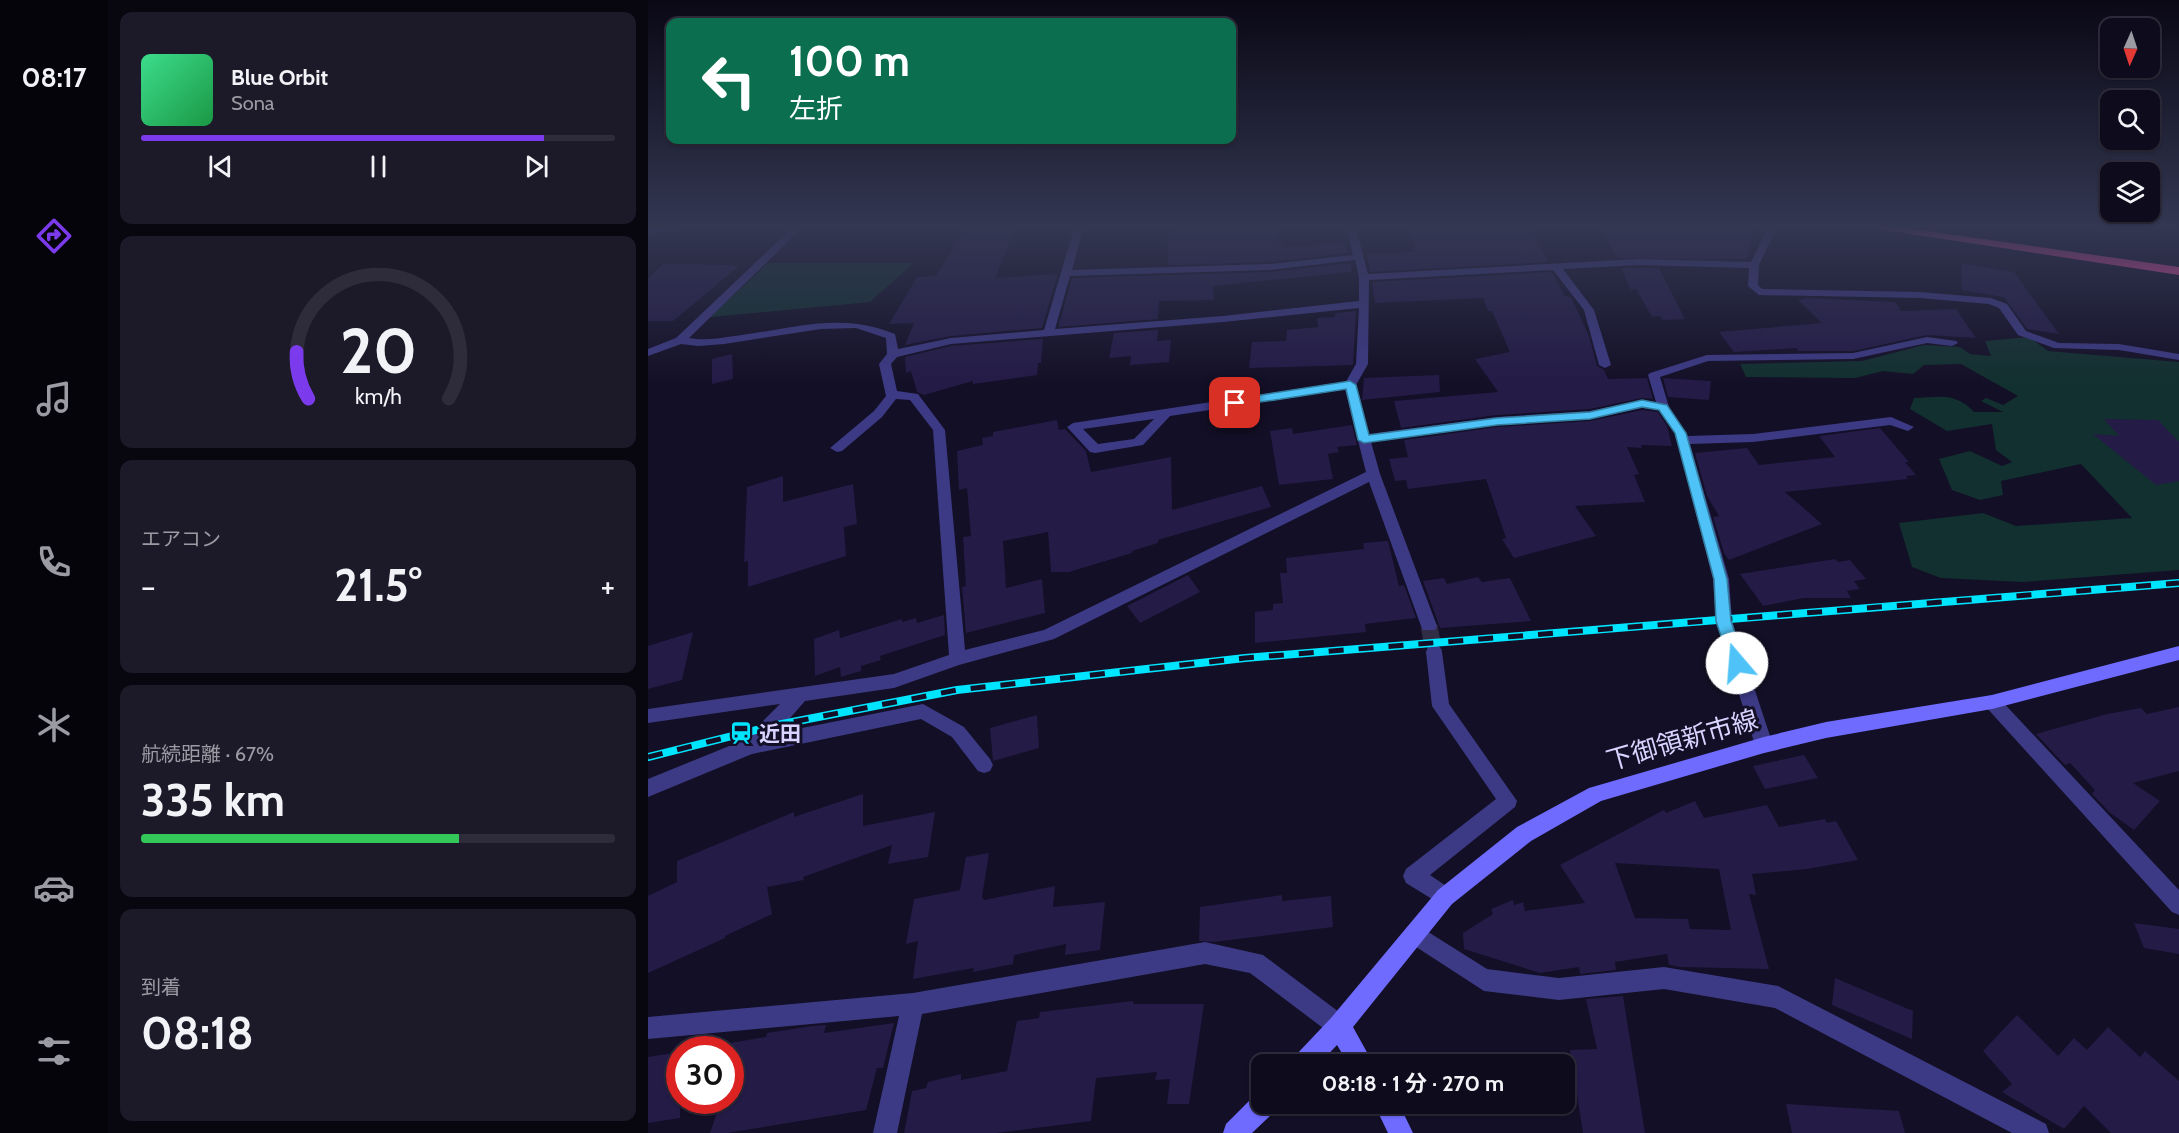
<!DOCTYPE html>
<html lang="ja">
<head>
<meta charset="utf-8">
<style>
	:root { --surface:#0e0b1c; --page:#1c1929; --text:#f1f3f6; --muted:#9b9ba3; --line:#2e2b3b; --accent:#7c3aed }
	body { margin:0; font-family:Cabin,"Noto Sans JP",sans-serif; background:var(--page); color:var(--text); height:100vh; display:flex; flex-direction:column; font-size:22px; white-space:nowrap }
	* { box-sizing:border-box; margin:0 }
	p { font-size:20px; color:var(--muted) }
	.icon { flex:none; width:33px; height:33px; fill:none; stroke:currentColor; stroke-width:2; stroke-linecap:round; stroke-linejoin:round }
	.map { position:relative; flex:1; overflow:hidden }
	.sheet { display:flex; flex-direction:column; gap:12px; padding:12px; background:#08060f; width:540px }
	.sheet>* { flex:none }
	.guide { position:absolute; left:18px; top:18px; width:570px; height:126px; border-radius:12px; box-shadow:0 2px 4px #0004,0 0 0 2px var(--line); background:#0b6e4f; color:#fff; overflow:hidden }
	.needle { width:39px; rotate:183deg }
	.fabs { position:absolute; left:1452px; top:18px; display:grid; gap:12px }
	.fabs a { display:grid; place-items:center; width:60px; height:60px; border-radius:12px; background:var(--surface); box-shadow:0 2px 4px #0004,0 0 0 2px var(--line); font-size:30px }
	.speed { position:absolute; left:18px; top:1036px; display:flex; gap:12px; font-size:30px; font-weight:700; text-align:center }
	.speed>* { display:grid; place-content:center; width:78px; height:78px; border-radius:50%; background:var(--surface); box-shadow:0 2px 4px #0004,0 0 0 2px var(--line); line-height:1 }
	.speed .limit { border:9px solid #d22; background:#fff; color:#111 }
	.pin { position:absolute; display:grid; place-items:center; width:51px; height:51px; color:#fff; margin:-26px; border-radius:12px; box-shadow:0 3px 9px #0006 }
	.me { position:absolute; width:66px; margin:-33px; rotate:342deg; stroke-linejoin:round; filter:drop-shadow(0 0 4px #0008) }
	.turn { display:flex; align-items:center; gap:21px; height:126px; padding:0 24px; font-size:27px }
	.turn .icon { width:78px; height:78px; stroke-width:2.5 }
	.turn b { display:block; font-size:42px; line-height:51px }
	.big { font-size:45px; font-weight:700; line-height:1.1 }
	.sheet .widget { flex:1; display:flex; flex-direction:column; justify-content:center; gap:9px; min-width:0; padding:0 21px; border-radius:12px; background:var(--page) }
	.sheet .dial { align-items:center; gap:0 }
	.dial svg { height:156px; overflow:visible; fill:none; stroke:var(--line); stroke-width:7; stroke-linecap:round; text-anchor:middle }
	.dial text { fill:var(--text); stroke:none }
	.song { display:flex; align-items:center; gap:18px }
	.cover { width:72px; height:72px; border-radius:9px; background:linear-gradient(135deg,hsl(150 70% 55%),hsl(140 70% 35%)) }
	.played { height:6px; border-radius:3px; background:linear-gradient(90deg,var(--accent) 85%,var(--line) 85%) }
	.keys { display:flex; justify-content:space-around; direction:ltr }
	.heat { display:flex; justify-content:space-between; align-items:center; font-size:33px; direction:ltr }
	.charge { height:9px; border-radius:4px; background:linear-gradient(90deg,#34c759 67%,var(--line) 0) }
	.trip { position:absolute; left:603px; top:1054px; width:324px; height:60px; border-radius:12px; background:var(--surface); box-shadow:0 2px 4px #0004,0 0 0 2px var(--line); font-weight:700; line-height:60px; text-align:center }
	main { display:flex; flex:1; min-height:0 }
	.menu { display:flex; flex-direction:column; width:108px; justify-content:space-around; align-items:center; background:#06040b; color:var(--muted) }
	.menu .icon { width:42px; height:42px }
	.menu .selected { color:var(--accent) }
	.menu b { font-size:27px; color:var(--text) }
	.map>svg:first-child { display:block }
	.green { fill:#12302f }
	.building { fill:#241b47; fill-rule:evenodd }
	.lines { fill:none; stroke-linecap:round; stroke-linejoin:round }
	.street-tunnel { stroke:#312d47; stroke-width:17; stroke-dasharray:17 8; stroke-linecap:butt }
	.lane { fill:#3d3a85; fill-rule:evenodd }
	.street { fill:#3d3a85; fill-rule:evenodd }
	.secondary { fill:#6f6bff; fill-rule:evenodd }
	.highway { fill:#ff4fa3; fill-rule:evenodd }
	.rail-casing { stroke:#00e5ff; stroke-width:8 }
	.rail { stroke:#130f26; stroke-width:5; stroke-dasharray:15; stroke-linecap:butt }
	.route { fill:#4fc3f7; stroke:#337fa1; stroke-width:1.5 }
	.labels { text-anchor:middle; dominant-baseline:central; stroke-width:6; stroke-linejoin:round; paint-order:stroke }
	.poi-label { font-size:21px; font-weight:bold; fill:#d9d4ff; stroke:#130f26; text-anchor:start }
	.near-street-label { font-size:26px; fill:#d9d4ff; stroke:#130f26 }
</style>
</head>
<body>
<main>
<nav class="menu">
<b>08:17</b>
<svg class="icon selected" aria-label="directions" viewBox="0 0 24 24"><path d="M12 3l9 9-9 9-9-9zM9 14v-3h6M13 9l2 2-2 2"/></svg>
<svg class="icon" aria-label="music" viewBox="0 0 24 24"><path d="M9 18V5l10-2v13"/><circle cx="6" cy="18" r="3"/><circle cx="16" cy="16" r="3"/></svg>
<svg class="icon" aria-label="phone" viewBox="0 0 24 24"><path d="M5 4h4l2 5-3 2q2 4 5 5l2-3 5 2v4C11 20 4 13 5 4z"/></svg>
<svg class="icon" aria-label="climate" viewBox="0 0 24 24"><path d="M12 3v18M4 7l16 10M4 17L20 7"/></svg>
<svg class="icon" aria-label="car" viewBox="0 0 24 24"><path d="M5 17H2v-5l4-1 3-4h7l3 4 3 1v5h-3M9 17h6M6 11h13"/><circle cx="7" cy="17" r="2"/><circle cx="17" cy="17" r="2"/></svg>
<svg class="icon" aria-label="filters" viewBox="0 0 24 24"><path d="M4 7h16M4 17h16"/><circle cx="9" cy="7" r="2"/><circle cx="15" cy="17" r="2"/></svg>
</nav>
<section class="sheet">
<div class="widget">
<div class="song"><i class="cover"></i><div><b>Blue Orbit</b><p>Sona</p></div></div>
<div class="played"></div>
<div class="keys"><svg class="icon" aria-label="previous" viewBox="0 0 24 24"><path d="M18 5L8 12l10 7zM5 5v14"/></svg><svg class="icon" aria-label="pause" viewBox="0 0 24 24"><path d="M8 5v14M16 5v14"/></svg><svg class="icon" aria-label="next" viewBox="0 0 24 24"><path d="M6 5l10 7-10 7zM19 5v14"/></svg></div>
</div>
<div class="widget dial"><svg viewBox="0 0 100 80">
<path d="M14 69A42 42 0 1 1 86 69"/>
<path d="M14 69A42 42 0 0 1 8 45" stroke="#7c3aed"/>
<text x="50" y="56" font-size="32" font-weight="700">20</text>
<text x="50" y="72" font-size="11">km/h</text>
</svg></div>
<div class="widget"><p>エアコン</p>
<div class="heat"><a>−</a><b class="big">21.5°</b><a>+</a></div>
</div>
<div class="widget"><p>航続距離 · 67%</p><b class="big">335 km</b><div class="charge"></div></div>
<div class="widget"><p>到着</p><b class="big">08:18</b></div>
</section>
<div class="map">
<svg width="1531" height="1133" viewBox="0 0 1531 1133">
	<rect width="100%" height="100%" fill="#130f26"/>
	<path class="green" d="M120,263h146l-44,39 -160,15z
		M1381,337l19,14 131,11v208l-156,12 -82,-4 -29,-11 -13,-44 84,-10 33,13 116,-8 -51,-54 -80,17 2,14 -23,5 -28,-10 -13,-31 31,-8 32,15 10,-4 -16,-12 -4,-26 -45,7 -37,-22 4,-11c25,-1 42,-6 60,14h29l-22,-11 5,-3 17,7 15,-9 -57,-32 -37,1 -11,9 -30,-3 -28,7 -109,-1 -6,-13 122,-3 62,-16 36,2 10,7 21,2 -6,-15z"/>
	<path class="building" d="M319,225h49l-21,53 63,-4 -16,54 -91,8 -46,9 9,-22 -25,1 28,-47 19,-1z
		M530,225h26v4l72,-4 2,19h6v3l60,-4 4,10 -79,9 -101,3 -1,-33h9z
		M761,225h121l18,37 -178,10 -3,-18 48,-2z
		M1002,227h105l-9,32 -129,-1 -16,-29z
		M702,263l2,9 -139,14 1,14 -55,1 -1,18 -100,8 14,-49 197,-6z
		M1313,263l53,9 45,62 -32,-5 -23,-32 -42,-7z
		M15,264l64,1 12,1 -66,55h-25v-43z
		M973,268h38l26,51 -23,1 -2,-4 -8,1 -16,-28 -5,1z
		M904,272l13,24 6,1 18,39 8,30 7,4 4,9 39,-1 6,21 -11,-1 -52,11 -93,6 -96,13 -7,-27 104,-9 -23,-33 35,-7 -18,-41h-4l-5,-13 -108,5 -3,-21z
		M1160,298l87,4 6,9 55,-2 20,29 -49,-3 -74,16h-54l-3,-3 -62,4 -15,-20 103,-9 -24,-23z
		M708,311l-3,54 -104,3 3,-26 34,-1 1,-11 31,-3 -1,-9 18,-1v-4z
		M510,330l-1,11 14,-1 -2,22 -39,3 1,-9 -22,2 5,-25z
		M395,339l-2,24h-3l-1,12 -64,9v-3l-49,14 -7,-3 -6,-21 -5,2 -1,-16 46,-11z
		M84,354l1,25 -21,5v-25z
		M791,375l1,17 -78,8 2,-22z
		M1015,378l48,3 -2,19 -41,-3z
		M994,410l16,2 9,14 5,20 -31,-1 1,3 -15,-1 12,27 -5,1 11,27 -70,4 21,30 -82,22 -12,-19 4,-1 -20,-59 -78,10 -2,-9 -11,1 -6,-22 19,-2 -4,-17 93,-13 93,-6z
		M1456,419l54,1 21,22v39l-23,4 -63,-51 26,2z
		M409,420l2,10 6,-1 21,22 5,21 80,-15 1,53 90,-24 9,21 -113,33v3l-26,8v2l-63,19h-18l-3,-40 -45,9 3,47 36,-9 3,34 -79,20 -4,-46 4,-1 -3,-49 8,-1 -4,-48 -8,2 -2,-39 26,-6 -1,-7 11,-2v-4z
		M704,425l5,20 -20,2 2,5 -11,2 5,25 -54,6 -9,-54 22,-3 1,6z
		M1232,428l29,34h-4l11,13 -10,1 2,3 -123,13 37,32 -93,36 -5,-7 -11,-36 6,-1 -12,-20 -12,-43 52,-5 12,17 76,-8 -16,-21z
		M135,476v26l70,-18 4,40 -13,3 2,29 -98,31v-26l-4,1 3,-75z
		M740,541l11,45 5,-1 12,33 -51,6 1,8 -111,11v-31l18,-2v-6l10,-1 -3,-30h7l-1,-15 78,-9 -1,-6z
		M1187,559l3,3 12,-2 16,19 -12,2 6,8 -13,2 4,7h-47l-41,8 -23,-32z
		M540,575l12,17 -60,31 -13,-17z
		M830,577l4,5 28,-4 21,43 -91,7 -17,-47 21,-3 3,6z
		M296,615l1,20 -65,21 1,4 -20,6v5l-20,6 -1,-10 -25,9 -1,-37 25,-9 1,8 62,-19v3l14,-4 1,5z
		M45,632l-11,48 -34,9v-43z
		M1531,707v64l-46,12 27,18 -26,29 -25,-18 -17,-18 3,-4 -25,-27 -5,2 -29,-31 71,-20 34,-6 6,6z
		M389,715l2,33 -46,13 -3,-33z
		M1156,755l14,23 -53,11 -12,-23z
		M215,794v32l72,-14 -7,45 -40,7 4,-19 -89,32 1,3 -37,7 5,27 -47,22v2l-77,35v-77l29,-14v-21l117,-49v5z
		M1047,801l9,17 63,-13 12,22 46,-8 2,4 9,-2 22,39 -51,9 -55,5 4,21 -7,-1 20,75 -89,-2 -11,-2 -2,-11 -52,8 1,8 -36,4 -1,-7 -39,6 -76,-24 -1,-16 30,-19 -2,-5 22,-9 1,5 9,-3 2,9 60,-8 -25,-38 104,-55 2,3zM967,863l104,6 12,61 -41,-1 -2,-10 -53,-1z
		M341,853l-7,44 2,3 71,-14 -2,21 52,-5 -5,48 -35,5 1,-11 -52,11 -1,9 -40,8 1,-4 -61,11 5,-38 -12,3 8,-45 46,-9 6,-33z
		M634,895v6l49,-5 2,31 -119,15 -15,-1 1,-34z
		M1486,923l45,6v25l-35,-6z
		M1187,978l78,33 -1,28 -80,-34z
		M975,996l22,137h-62l-13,-83 27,-1 -11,-50z
		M485,1001v3h71l-15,100h-22l3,-25 -15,1 2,-8 -61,6 -5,43 -95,12h-92l8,-42 14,-3 2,-6 33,-8v6l46,-9 10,-50 22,-3 1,-6z
		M1369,1015l41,41 16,-18 13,12 21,-23 32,30 5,-6 34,30v52h-68l-27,-27 -20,23 -62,-37 10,-8 -29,-33z
		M246,1023l-11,45h-6l-11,42 -139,23h-17l11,-32h9v-58l36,-6 1,-4 45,-7 14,-1 -2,8z
		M32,1052v66l-32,5v-66z
		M1138,1104l113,7 6,22h-113z"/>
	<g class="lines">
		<path class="street-tunnel" d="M781,626l5,26"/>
		<path class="lane" d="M702,381l6,4 -2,3 -184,28 -27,29 -48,8 -5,-1 -23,-25 6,-4zM506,419l-20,20 -36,5 -15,-15z"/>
		<path class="street" d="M26,225h35l-61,9v-6z
			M147,225h10l-116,113c15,3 31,0 46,-2 57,-7 104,-25 160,-2l3,15 53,-11 93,-8 31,-105h9l-12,45 197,-6 84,-9 -7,-30h9l13,49 271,-15 112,3 18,-37h9l-19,40 -1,20 4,4 158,3 71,6 16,6 19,27 33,12 60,1 60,10v6l-60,-10 -65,-2 -36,-13 -19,-27 -10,-4 -69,-6 -161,-3 -11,-9 1,-18 -110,-3 -76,4 31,41 17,55 -6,3 -6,-3 -15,-55 -31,-40 -184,10 -1,84 -12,21 13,49 128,-17 93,-6 52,-11 14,2 -8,-27 2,-2 57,-18 146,-2 74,-16 29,4 2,2 -6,3 -25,-3 -74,16 -145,2 -48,16 9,30 19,29 65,-2 138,-17 23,10 -6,4 -18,-6 -137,17 -63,2 39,135 3,42 41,124 -3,6 -6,2 -6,-2 -3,-6 -39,-124 -3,-42 -38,-146 -16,-23 -17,-2 -52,11 -93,6 -126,17 9,32 57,152 -2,4h-12l-2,-4 -52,-144 -315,157 -95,26 -65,23 -89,13 -28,32 146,-29 41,23 26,32 3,6 -3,6 -6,2 -6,-2 -26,-34 -31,-18 -169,35 -104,43v-18l96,-39 36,-36 -132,19v-14l246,-35 55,-19 -16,-225 -23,-30 -14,-1 -14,18 -40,34 -5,1 -7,-4 44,-37 12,-15 -7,-32 8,-10 -1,-16 -30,-10 -35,1 -97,15 -26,2 -17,-2 -33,12v-7l28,-11zM707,260l4,17v24l-136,15 -168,13 15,-53 199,-6zM711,308l-3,56 -12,21 22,87 -322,158 -79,20 -20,-220 -27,-36 -21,-3 -6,-27 6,-7 54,-13 272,-22z
			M786,645l6,2 2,5 7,52 68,97 -2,6 -85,68 22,15 3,7 -3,7 -7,3 -39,-24 -3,-7 3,-7 90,-70 -64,-93 -6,-54 2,-5z
			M1344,695l6,2 181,193v25l-7,-3 -186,-205 -3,-5 3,-5z
			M766,923l73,46 72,9 105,-11 114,19 268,138 3,9h-37l-237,-125 -111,-19 -105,11 -75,-9 -77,-50 -4,-7 4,-7z
			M557,942l58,13 84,63 3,8 -3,8 -8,3 -8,-3 -81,-61 -45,-9 -283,50 -25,119h-24l26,-117 -251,23v-22l265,-24z"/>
		<path class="secondary" d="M1531,646v14l-187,49 -166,29 -62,15 -163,48 -70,40 -79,63 -99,123 21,38h-25l-12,-20 -19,20h-28l4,-8 37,-39 107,-128 79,-63 72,-39 175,-51 62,-15 166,-27z
			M614,1093v11h14l-3,9 -21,20h-29l3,-9 29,-29z
			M726,1104h25l14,29h-25z"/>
		<path class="highway" d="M1204,225h32l295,42v8z"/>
		<g class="rail-casing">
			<path id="rail" d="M0,757l124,-31 185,-36 288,-32 934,-75"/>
		</g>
		<use href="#rail" class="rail"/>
	</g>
	<linearGradient id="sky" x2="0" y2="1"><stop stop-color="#0a0815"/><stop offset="0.59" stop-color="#333752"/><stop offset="1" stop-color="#333752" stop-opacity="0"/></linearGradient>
	<rect width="1531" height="384" fill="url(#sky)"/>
	<path class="route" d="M702,381l6,4 13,50 128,-17 93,-6 52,-12 25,5 19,28 41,146 4,42 14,42 -3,4h-10l-2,-4 -14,-42 -2,-42 -39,-146 -16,-23 -17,-3 -52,12 -93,6 -133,18 -6,-3 -12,-51 -111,17 -5,-3 5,-4z"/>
	<defs>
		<g id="station-bare" transform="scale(1.8)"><path d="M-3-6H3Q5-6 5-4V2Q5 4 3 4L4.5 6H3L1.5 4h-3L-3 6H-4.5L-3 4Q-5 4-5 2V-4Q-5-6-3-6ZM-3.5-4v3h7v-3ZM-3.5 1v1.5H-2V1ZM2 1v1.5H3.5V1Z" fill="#00e5ff" stroke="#130f26" stroke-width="2.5" paint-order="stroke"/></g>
	</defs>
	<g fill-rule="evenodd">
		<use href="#station-bare" x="93" y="733"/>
	</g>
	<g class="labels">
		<g class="poi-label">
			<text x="111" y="733">近田</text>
		</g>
		<g class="near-street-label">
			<text transform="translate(1034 740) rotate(-16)">下御領新市線</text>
		</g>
	</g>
</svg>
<div class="fabs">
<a><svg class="needle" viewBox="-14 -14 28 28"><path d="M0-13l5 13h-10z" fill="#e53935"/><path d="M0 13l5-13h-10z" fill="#9b9ba3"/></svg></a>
<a><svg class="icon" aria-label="search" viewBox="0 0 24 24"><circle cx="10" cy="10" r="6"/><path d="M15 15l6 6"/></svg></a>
<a><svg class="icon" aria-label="layers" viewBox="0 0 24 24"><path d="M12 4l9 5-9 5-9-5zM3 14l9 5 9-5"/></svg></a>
</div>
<div class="speed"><div class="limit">30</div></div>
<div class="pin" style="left:587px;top:403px;background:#d93025"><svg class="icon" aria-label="arrive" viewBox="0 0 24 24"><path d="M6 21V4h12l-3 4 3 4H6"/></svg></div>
<svg class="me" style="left:1089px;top:663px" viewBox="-20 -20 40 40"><circle r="19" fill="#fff"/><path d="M0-13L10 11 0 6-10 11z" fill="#4fc3f7"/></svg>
<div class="trip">08:18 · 1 分 · 270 m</div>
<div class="guide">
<div class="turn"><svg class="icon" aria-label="left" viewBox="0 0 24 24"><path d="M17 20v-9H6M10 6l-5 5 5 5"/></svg><div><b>100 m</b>左折</div></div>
</div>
</div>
</main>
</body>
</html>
